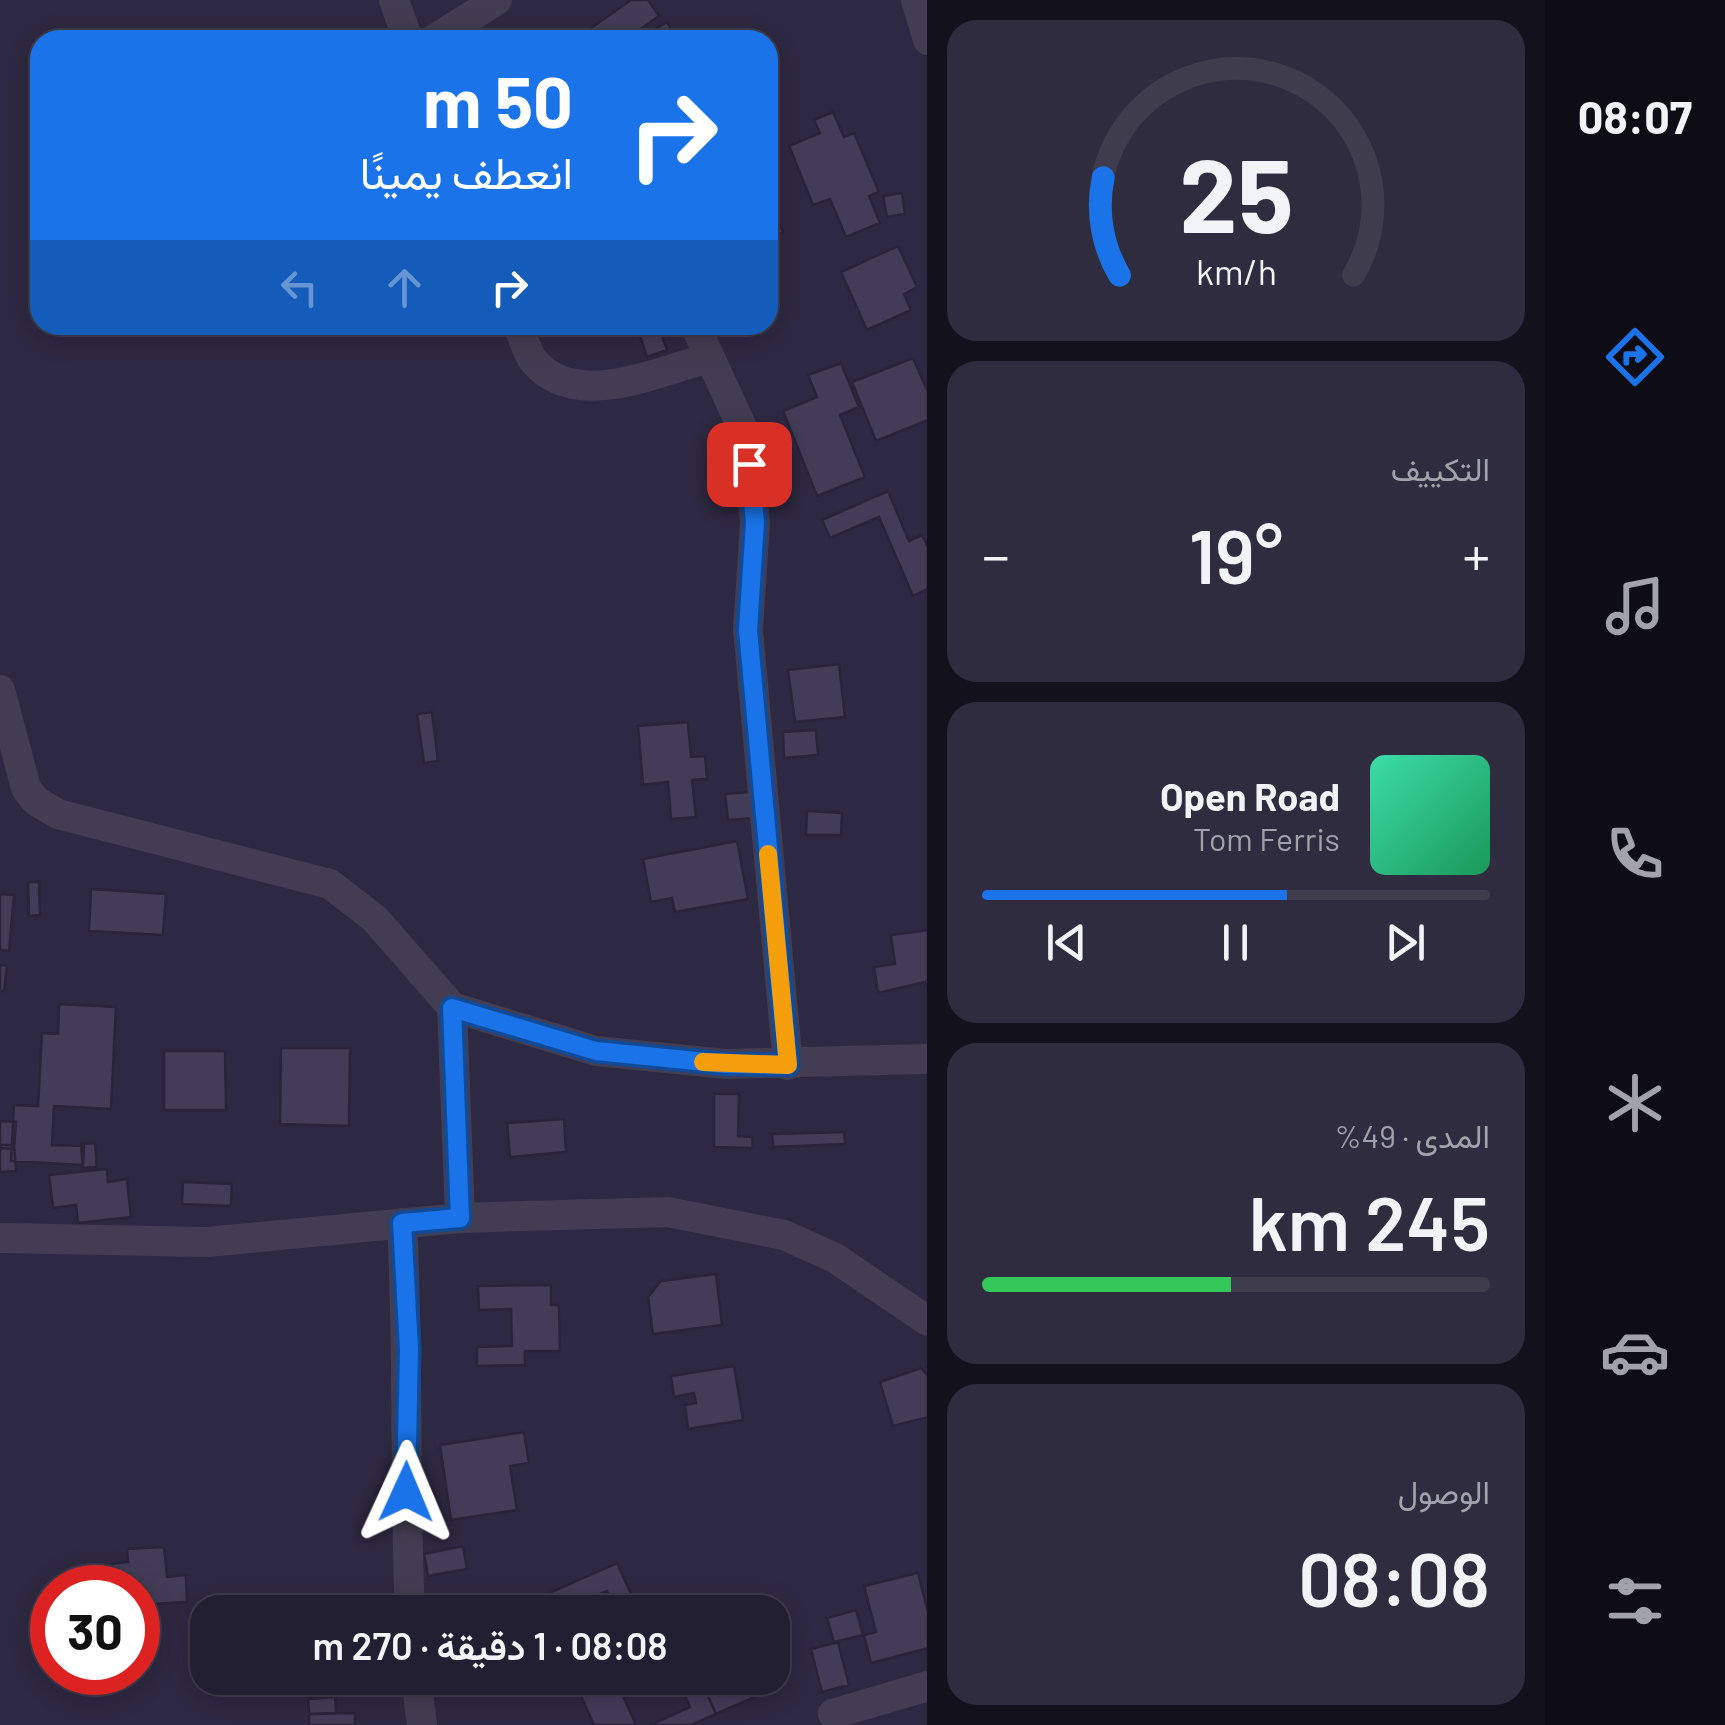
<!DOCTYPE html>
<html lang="ar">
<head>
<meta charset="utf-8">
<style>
	:root { --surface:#221f32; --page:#2e2c3e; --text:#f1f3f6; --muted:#a2a2ac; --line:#3f3d4d; --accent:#1a73e8 }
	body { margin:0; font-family:Barlow,Vazirmatn,sans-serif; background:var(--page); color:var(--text); direction:rtl; height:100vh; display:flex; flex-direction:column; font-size:38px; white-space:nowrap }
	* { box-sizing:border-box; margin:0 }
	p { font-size:32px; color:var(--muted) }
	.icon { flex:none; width:55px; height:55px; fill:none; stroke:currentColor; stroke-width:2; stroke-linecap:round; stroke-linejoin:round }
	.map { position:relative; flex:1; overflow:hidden; direction:ltr }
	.panel { display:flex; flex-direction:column; gap:20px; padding:20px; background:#13111c; width:618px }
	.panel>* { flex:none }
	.hud { position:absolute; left:30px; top:30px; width:748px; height:305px; border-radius:30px; box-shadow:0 5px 25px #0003,0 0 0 2px var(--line); direction:rtl; background:#1a73e8; color:#fff; overflow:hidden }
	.speed { position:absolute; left:30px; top:1565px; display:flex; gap:20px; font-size:50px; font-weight:700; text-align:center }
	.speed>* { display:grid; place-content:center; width:130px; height:130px; border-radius:50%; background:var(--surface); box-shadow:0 5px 25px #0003,0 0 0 2px var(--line); line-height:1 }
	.speed .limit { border:15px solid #d22; background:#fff; color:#111 }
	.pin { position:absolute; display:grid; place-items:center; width:85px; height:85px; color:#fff; margin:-42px; border-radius:20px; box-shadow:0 5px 15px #0006 }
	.me { position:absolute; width:110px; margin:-55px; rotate:1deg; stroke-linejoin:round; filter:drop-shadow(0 0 8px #0008) }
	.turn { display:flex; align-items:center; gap:35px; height:210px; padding:0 40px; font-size:45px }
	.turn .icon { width:130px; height:130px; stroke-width:2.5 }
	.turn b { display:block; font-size:70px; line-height:85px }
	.lanes { display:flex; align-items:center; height:95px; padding:0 40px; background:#0003; justify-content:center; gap:50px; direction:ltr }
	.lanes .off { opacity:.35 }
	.big { font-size:75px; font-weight:600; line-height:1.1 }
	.panel .tile { flex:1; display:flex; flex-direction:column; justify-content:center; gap:15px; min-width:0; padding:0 35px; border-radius:30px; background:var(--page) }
	.panel .dial { align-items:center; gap:0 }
	.dial svg { height:260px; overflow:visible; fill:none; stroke:var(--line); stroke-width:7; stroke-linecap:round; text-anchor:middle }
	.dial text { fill:var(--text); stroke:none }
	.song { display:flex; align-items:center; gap:30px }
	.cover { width:120px; height:120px; border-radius:15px; background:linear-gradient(135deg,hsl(160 70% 55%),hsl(150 70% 35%)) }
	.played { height:10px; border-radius:5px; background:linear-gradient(90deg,var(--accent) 60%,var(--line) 60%) }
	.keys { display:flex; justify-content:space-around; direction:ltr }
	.heat { display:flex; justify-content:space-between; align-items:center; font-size:55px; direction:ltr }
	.charge { height:15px; border-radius:8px; background:linear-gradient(90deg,#34c759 49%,var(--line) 0) }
	.trip { position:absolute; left:190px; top:1595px; width:600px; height:100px; border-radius:30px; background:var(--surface); box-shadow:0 5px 25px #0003,0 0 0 2px var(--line); font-weight:600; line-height:100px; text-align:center; direction:rtl }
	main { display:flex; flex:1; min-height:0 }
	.dock { display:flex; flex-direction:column; width:180px; justify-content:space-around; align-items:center; background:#0e0c14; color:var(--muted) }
	.dock .icon { width:70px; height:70px }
	.dock .selected { color:var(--accent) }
	.dock b { font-size:45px; color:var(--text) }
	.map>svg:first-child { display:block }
	.building { fill:#423c57; stroke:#292439; stroke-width:2.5 }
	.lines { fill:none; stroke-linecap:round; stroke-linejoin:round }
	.street { stroke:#423d52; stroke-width:30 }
	.route-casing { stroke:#114b97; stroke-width:25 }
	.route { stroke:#1a73e8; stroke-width:18 }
	.slow { stroke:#f59e0b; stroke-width:18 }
</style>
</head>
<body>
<main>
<nav class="dock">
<b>08:07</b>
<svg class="icon selected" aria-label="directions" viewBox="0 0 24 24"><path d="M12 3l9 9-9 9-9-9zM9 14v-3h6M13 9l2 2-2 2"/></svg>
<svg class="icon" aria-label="music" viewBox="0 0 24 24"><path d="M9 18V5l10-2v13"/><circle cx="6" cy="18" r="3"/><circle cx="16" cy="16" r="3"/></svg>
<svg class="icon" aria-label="phone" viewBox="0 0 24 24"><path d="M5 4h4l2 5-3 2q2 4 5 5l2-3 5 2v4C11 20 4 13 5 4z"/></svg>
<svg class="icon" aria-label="climate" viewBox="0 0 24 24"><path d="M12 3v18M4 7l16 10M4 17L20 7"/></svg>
<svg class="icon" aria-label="car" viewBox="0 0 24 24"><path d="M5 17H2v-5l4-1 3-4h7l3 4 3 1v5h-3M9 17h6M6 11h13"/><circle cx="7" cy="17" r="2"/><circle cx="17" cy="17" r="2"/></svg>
<svg class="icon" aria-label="filters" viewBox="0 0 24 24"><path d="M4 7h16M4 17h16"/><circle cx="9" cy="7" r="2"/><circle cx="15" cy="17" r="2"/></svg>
</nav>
<section class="panel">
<div class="tile dial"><svg viewBox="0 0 100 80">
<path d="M14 69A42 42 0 1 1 86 69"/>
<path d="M14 69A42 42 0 0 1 9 39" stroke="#1a73e8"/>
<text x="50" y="56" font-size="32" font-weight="700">25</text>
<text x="50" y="72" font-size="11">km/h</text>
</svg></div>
<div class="tile"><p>التكييف</p>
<div class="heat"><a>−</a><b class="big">19°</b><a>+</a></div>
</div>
<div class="tile">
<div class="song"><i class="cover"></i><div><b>Open Road</b><p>Tom Ferris</p></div></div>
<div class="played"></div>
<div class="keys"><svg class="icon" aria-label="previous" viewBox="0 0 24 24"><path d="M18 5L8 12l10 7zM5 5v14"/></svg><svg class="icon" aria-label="pause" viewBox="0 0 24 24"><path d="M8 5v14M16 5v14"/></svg><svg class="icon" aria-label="next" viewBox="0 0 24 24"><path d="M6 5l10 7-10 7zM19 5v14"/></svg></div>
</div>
<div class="tile"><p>المدى · 49%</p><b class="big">245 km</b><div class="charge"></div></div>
<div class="tile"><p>الوصول</p><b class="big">08:08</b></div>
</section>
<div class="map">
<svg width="928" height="1725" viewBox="0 0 928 1725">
	<rect width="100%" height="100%" fill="#2e2942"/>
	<path class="building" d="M631,0h17l11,16 -34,24h-36l-5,-7z
		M667,22l11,18h-39v-1z
		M833,112l11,25 10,-4 25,59 -10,4 11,27 -34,14 -16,-38 -17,6 -24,-59 31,-13 -6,-13z
		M902,193l3,21 -18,3 -4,-21z
		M768,203l15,29 -15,9z
		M898,246l19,41 -13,7 7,16 -44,20 -26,-58z
		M636,325h22l9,25 -20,7z
		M913,358l15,34v28l-52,21 -24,-59z
		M841,363l18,44 -19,8 25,62 -48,19 -34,-85 34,-14 -9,-22z
		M888,491l21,50 13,-6 6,12v42l-15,7 -34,-79 -49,21 -8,-18z
		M839,664l6,53 -50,5 -7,-52z
		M432,712l6,49 -14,2 -7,-49z
		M688,722l3,35 14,-1 2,23 -15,1 4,37 -25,2 -3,-37 -25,3 -5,-59z
		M816,730l2,25 -34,3 -1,-26z
		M751,792l2,26 -25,2 -3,-26z
		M807,811l35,2 -1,22h-35z
		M737,841l11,58 -73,13 -3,-14 -21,4 -8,-43z
		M28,882h11l1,33 -11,1z
		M91,889l75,5 -3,41 -74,-4z
		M0,894l14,1 -5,56 -9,-1z
		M928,930v62l-3,-10 -47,11 -4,-26 21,-3 -4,-29z
		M0,965l7,1 -3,26 -4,-1z
		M59,1004l57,3 -5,102 -57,-3 -2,39 32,1 -1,19 -72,-4 3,-56 24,1 4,-73 16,1z
		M281,1048h69l-1,78 -69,-2z
		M164,1051h61l1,59h-62z
		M714,1094h25l-1,42 14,1 1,11 -39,-1z
		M564,1119l2,33 -56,5 -3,-34z
		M0,1121l16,1 -2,27 -14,-1z
		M844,1132l1,12 -72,3 -1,-13z
		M95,1143l2,24 -14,1 -2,-24z
		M0,1145h14l2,26 -16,1z
		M107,1169l1,13 19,-3 4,38 -53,6 -2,-18 -23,3 -4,-33z
		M183,1182l49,2 -1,22 -49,-2z
		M716,1274l6,51 -69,9 -5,-37 13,-16z
		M551,1285v20h8l1,46h-35v14l-48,1v-19l35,-1 -1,-37 -32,1 -1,-24z
		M734,1366l9,54 -55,9 -3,-24 11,-2 -2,-10 -20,4 -3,-21z
		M921,1368l7,8v41l-35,9 -13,-44z
		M524,1432l5,31 -19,3 7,44 -66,10 -11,-75z
		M463,1546l4,23 -39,7 -4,-22z
		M164,1547l3,30 19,-2 1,27 -34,2 1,8 -16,1v-25h-40v-5h15l-1,-19 16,-2 -1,-13z
		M617,1563l22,49h-22l-10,-21 -51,21 -9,-18z
		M918,1573l10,39v36l-57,15 -7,-28 12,-3 -12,-46z
		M856,1610l7,25 -29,7 -7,-24z
		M838,1642l11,43 -27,7 -11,-43z
		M573,1678h42l21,47h-42z
		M677,1678h23l16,36 -25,11h-41l40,-18z
		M700,1678h51l8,17 -43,19z
		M335,1697l1,16 -27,1 -1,-15z
		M355,1713v12h-46v-11z"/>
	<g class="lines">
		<path class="street" d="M394,0l14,40
			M916,0l12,40
			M433,40l64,-40
			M518,325c5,11 8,26 15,35 41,52 126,11 176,-2
			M695,325l51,111 9,86 -7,108 40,435
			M0,690l26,98 10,13 22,13 272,70 45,35 77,88 144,44 130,13 202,-5
			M452,1007l8,211
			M402,1223c7,130 2,260 8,389
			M0,1238l207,4 253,-24 208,-6 116,23 51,23 93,63
			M416,1678l6,47
			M833,1714l95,-28"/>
	</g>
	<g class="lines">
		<g class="route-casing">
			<path id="route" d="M406,1492l3,-143 -7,-126 58,-5 -8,-210 144,43 130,13 62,1 -40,-435 7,-108 -6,-58"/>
		</g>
		<use href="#route" class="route"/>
		<path class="slow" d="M703,1062l85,3 -20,-211"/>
	</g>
</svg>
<div class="speed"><div class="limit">30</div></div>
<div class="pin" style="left:749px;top:464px;background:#d93025"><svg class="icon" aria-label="arrive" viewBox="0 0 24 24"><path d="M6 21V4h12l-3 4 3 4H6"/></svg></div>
<svg class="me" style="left:406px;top:1492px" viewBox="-20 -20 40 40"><path d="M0-17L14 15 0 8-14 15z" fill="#1a73e8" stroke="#fff" stroke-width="4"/></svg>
<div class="trip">08:08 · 1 دقيقة · 270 m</div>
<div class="hud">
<div class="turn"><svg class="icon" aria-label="right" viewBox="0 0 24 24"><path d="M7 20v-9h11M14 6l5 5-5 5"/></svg><div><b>50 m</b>انعطف يمينًا</div></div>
<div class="lanes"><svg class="icon off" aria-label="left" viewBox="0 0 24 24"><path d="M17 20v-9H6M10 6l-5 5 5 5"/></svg><svg class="icon off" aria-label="ahead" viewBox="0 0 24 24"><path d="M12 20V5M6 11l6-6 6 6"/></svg><svg class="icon" aria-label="right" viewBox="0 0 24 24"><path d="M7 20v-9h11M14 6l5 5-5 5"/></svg></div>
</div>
</div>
</main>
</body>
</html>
